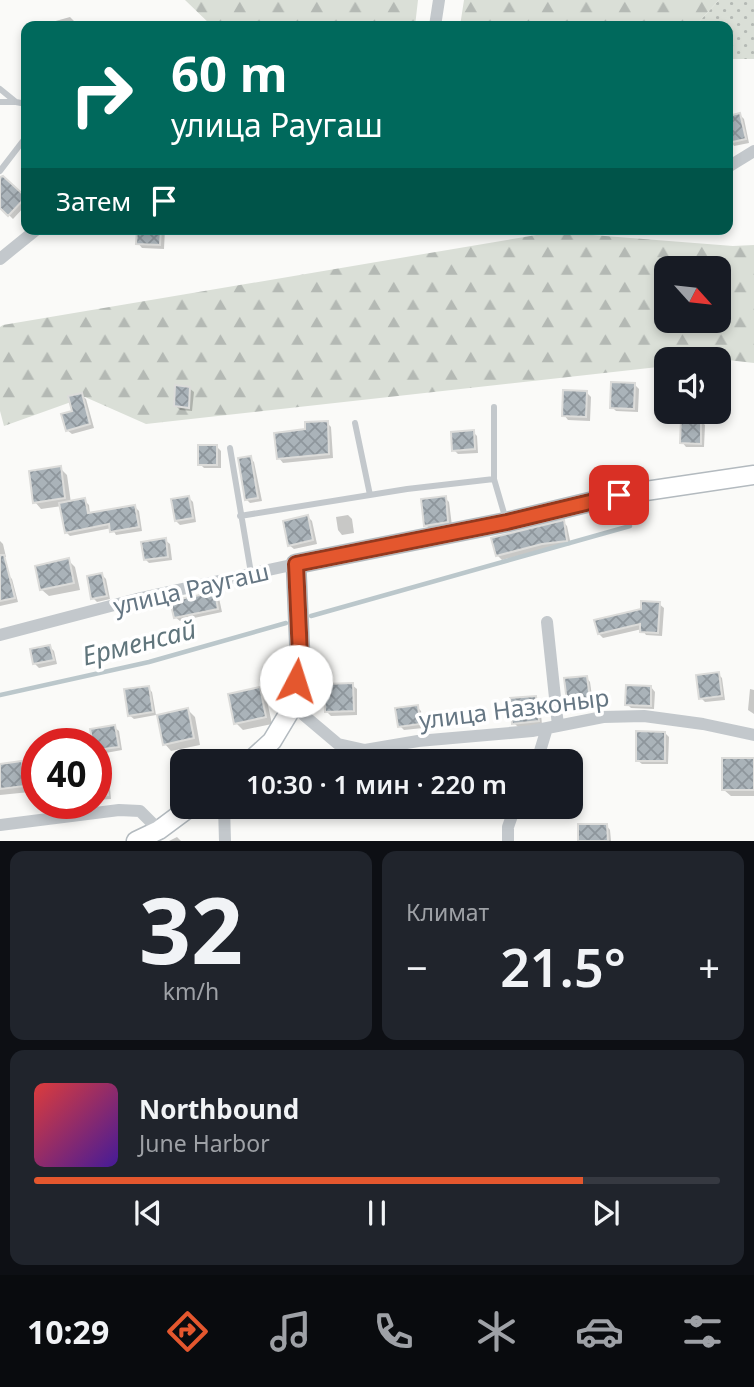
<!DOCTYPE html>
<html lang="ru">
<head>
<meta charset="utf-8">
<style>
	:root { --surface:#171b24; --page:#20242c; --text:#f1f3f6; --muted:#9ea1a6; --line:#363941; --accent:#e4572e }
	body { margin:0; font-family:"Noto Sans",sans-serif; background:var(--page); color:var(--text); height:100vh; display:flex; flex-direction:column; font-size:26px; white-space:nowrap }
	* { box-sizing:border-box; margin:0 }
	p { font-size:23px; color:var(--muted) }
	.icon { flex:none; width:38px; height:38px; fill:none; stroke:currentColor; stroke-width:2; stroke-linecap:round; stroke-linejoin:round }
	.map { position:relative; height:841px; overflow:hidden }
	.details { display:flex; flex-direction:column; gap:10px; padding:10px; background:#0d0f14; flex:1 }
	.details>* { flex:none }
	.top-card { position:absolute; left:21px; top:21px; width:712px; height:214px; border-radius:14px; box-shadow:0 4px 10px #0003; background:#00695c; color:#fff; overflow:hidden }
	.needle { width:46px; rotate:117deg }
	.tools { position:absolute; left:654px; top:256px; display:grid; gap:14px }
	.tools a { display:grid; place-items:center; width:77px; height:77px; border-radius:14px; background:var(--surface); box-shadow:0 4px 10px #0003; font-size:35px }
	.speed { position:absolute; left:21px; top:728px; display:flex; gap:14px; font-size:35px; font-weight:700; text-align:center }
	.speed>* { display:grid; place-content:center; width:91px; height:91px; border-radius:50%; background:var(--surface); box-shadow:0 4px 10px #0003; line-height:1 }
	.speed .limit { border:10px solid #d22; background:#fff; color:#111 }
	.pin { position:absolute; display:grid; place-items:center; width:60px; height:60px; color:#fff; margin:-30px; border-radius:14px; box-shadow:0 4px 10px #0006 }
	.me { position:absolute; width:77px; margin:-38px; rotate:5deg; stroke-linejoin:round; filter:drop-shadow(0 0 5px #0008) }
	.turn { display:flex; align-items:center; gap:24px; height:147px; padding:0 35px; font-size:32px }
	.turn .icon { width:91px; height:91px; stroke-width:2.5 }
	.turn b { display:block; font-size:49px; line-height:60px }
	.then { display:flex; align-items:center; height:66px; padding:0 35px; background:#0003; gap:14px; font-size:26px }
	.big { font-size:52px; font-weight:600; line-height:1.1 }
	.details .tile { flex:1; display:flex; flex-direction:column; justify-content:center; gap:10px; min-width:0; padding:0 24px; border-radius:14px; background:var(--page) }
	.details .dial { align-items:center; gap:0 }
	.dial b { font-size:91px; line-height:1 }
	.song { display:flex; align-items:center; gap:21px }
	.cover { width:84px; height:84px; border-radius:10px; background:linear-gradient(135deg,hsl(0 70% 55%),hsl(260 70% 35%)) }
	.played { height:7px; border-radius:4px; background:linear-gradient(90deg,var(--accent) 80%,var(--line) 80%) }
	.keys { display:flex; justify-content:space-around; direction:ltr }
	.heat { display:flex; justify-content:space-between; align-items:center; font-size:38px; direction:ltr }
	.details .tiles { flex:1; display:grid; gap:10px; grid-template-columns:1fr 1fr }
	.tile:last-child { grid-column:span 2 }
	.trip { position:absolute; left:170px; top:749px; width:413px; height:70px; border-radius:14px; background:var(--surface); box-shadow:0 4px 10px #0003; font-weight:600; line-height:70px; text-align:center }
	.tab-bar { display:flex; height:112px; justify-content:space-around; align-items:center; background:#090b0e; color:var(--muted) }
	.tab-bar .icon { width:49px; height:49px }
	.tab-bar .current { color:var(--accent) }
	.tab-bar b { font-size:32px; color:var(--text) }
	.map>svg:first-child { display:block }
	.grass { fill:url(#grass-dots) }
	.forest { fill:url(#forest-firs); fill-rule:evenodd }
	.shadow { fill:#0003 }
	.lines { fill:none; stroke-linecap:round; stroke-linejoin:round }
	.stream { stroke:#bbc7cb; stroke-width:4.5 }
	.building { fill:url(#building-cross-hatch); stroke:#dcdcda; stroke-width:2 }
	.secondary-casing { stroke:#b3babf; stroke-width:21 }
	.lane { stroke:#c3c8cc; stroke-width:6 }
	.street { stroke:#c3c8cc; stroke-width:12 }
	.secondary { stroke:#fff; stroke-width:18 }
	.route-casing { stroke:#94391e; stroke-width:18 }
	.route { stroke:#e4572e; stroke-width:12 }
	.labels { text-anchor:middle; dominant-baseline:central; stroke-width:7; stroke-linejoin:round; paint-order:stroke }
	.street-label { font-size:24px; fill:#657683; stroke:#fff }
	.water-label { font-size:26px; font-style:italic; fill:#60757c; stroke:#fff }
</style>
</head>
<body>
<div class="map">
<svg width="754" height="841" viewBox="0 0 754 841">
	<defs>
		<pattern id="grass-dots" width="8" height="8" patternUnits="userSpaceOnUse" patternTransform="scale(1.75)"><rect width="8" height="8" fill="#dadfd7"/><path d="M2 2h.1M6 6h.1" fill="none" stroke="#b4b9b4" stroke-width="1.8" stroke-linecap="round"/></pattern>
		<pattern id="forest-firs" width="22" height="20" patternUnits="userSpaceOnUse" patternTransform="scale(1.75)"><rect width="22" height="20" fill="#dadfd7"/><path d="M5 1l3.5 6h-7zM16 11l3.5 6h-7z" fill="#b4b9b4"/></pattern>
		<pattern id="building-cross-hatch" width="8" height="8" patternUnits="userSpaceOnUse" patternTransform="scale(1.75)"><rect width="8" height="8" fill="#aab3b9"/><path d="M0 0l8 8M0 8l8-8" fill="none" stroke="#8e969c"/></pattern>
	</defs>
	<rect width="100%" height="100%" fill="#fafaf8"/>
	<path class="grass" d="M719,0h35v59h-26v-33h-33z"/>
	<path class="forest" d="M185,0h233l-3,26h-203z
		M464,0h255l-24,26h-235z
		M554,232l179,14 21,-1v118l-35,-4h-52v7l-521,58 -61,-27 -81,29 -4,-15v-84l3,-2zM667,268h52v52h-52z"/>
	<path class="shadow" d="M70,17l9,9h-25l-2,-4z
		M740,115l4,4 5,24 -15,3 -6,-10v-19z
		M4,179l22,20v6l-13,14 -13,-13v-23z
		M728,211l3,2v14h-3z
		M139,229h26l-1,20 -22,-1 -4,-5z
		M674,229h22v4l-19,-2z
		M635,385l4,4 -1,23 -22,-1 -4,-4z
		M189,388l5,4 -2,19 -12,-1 -4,-4z
		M587,393l4,4 -1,24 -22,-1 -4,-5z
		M81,395l5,4 8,29 -22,6 -5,-4z
		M701,421l4,4 -1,22h-18l-4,-5z
		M327,423l4,4 2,31 -50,5 -4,-5 28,-28z
		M473,432l4,4 1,17 -20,1 -4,-4z
		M217,447l4,4v17h-17l-4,-4z
		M250,458l4,4 8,39 -12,2 -4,-4z
		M60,468l7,7 4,28 13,-3 5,5 1,9 45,-7 4,4 3,20 -26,4 -4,-7 -42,8 -4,-4 -4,-26 -21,3 -6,-7z
		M189,498l4,4 3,20 -16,3 -4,-4z
		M445,498l4,4 3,24 -22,3 -4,-4z
		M348,515l4,4 2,14 -12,2 -4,-5 -2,-13z
		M308,517l4,4 5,23 -23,5 -5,-4z
		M563,522l4,4 4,19 -24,3 -45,12 -4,-4 -5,-17z
		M165,540l5,4 2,16 -23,3 -4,-4z
		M0,541l3,3 3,13 -6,1z
		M68,560l7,7 5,23 -31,6 -7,-6z
		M8,575l4,4 6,23 -18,4v-30z
		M102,575l4,4 4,20 -13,3 -4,-4z
		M215,594l4,4 3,14 -42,9 -5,-4z
		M659,604l5,4 -2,28 -16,-1 -4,-6 -39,9 -4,-4z
		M50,647l4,4 3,13 -18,4 -4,-4z
		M718,674l4,4 3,22 -20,2 -4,-4z
		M586,677l4,5 3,21 -20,3 -4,-5z
		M352,685l5,4v26l-26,1 -4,-4z
		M651,687l4,5 -1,17 -23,-1 -4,-4z
		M148,688l4,4 4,23 -22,4 -5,-4z
		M259,689l7,7 6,28 -29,6 -7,-7z
		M750,689l4,1v24l-6,-4z
		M536,698l4,4 2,23 -24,2 -4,-4z
		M417,707l4,4 2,17 -19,2 -4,-4z
		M188,710l7,7 5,28 -29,6 -6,-7z
		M114,727l5,4 3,19 -22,4 -4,-3v-7z
		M64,732l5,4 1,8h-19l-1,-10z
		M665,733l4,4 -1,27h-26l-5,-4z
		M472,754l5,7h-20v-5z
		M754,760v36h-23l-7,-6z
		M21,763l6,6 3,23 -30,3v-29z
		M105,773l4,5 2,21 -15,1v-26z
		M606,825l4,5 1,11h-31z
		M177,837l4,4h-12z"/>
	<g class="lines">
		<path class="stream" d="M311,616l319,-90
			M0,695l149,-33 137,-39"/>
	</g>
	<path class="building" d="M740,113l6,26 -18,4v-27z
		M3,176l23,21 -18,19 -8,-8v-31z
		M137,229h24l-1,16 -24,-1z
		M611,382l24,1 -1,26 -24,-1z
		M175,385l15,2 -1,21 -15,-2z
		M563,390l24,1 -1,26 -24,-1z
		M82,393l8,31 -24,7 -5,-17 11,-3 -4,-15z
		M681,418l20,1v25l-21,-1z
		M328,421l1,33 -52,5 -3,-26 31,-4v-7z
		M474,430l1,19 -23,2 -1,-19z
		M198,445h19v20h-19z
		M251,456l7,42 -13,2 -7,-42z
		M61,466l4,32 -32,5 -4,-32z
		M189,496l4,22 -18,3 -4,-22z
		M446,496l2,26 -24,4 -3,-27z
		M85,498l3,15 47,-8 4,22 -29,5 -1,-8 -44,9 -6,-30z
		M308,515l5,25 -25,6 -5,-25z
		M564,520l3,21 -25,3 -46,12 -5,-18z
		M166,538l2,19 -24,3 -3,-18z
		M0,555h4l11,43 -15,3z
		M69,558l5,25 -34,7 -5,-24z
		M102,573l5,23 -16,3 -4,-23z
		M215,592l3,17 -44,9 -4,-17z
		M641,601l19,1 -2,31 -18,-1v-8l-42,10 -4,-14 47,-11z
		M50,645l4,15 -21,4 -3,-15z
		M719,672l3,24 -23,3 -3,-24z
		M587,676l3,23 -23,3 -3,-24z
		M353,683l1,28 -29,1 -1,-28z
		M626,685l25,1v20l-26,-1z
		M149,686l4,26 -25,4 -4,-27z
		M260,687l6,30 -32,7 -6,-30z
		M536,696l3,25 -27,3 -2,-26z
		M418,705l2,19 -22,3 -3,-19z
		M188,708l6,30 -31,7 -6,-30z
		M115,725l4,22 -23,3v-6h-3l-3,-15z
		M636,731l29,1v29h-29z
		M96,757h8l4,38 -12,1z
		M722,758h32v32h-32z
		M22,761l3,25 -25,3v-25z
		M578,824h29l1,17h-30z"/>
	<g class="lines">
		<g class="secondary-casing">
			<path id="secondary" d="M250,761l22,-20 21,-35 7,-50 -4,-92 211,-42 112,-27 135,-20
				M136,841l23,-11 31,-23"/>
		</g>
		<path class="lane" d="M0,89l16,13 10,2
			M0,102h16
			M0,171l26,-34
			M494,407v72l12,41
			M355,423l15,72
			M230,448l21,125
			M240,516l167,-27 87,-10"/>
		<path class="street" d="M435,26l4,-26
			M728,167l26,-16
			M0,259l37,-30
			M547,622l11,104
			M0,635l141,-37 155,-34
			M293,706l45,38 27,6 53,-9 114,-10 71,-14 41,-1 59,8 51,11
			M537,761l10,-33
			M224,807l1,34
			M0,825l119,-15 21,1 19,19
			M508,841v-14l7,-20"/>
		<use href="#secondary" class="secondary"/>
	</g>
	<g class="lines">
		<g class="route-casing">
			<path id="route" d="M296,681l4,-25 -4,-92 211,-42 112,-27"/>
		</g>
		<use href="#route" class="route"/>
	</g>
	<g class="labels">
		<g class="street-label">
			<text transform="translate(191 588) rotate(-13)">улица Раугаш</text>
			<text transform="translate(514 708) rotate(-7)">улица Назконыр</text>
		</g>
		<g class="water-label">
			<text transform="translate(139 642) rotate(-14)">Ерменсай</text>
		</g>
	</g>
</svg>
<div class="tools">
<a><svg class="needle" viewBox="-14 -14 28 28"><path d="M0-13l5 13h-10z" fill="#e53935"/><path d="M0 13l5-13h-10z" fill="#9ea1a6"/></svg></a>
<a><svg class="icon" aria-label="sound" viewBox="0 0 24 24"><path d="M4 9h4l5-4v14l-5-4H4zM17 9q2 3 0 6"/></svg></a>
</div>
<div class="speed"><div class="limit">40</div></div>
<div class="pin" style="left:619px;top:495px;background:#d93025"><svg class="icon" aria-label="arrive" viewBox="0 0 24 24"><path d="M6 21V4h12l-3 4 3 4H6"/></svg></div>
<svg class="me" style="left:296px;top:681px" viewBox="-20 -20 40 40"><circle r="19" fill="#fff"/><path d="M0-13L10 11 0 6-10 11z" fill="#e4572e"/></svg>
<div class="trip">10:30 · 1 мин · 220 m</div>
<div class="top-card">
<div class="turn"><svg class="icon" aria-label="right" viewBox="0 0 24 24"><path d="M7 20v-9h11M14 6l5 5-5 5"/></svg><div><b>60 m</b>улица Раугаш</div></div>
<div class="then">Затем<svg class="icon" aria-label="arrive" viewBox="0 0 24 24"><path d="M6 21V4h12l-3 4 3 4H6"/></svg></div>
</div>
</div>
<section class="details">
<div class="tiles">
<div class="tile dial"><b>32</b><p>km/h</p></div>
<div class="tile"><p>Климат</p>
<div class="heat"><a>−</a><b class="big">21.5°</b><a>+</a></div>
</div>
<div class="tile">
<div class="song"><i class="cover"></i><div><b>Northbound</b><p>June Harbor</p></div></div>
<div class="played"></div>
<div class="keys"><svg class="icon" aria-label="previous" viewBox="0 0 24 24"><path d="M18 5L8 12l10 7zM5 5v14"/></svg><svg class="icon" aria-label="pause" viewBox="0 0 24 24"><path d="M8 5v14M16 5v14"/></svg><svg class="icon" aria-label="next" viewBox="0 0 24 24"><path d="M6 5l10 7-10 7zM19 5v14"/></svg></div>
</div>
</div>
</section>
<nav class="tab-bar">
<b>10:29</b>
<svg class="icon current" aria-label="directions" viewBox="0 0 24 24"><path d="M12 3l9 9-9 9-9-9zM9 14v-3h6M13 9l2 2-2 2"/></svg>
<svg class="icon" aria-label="music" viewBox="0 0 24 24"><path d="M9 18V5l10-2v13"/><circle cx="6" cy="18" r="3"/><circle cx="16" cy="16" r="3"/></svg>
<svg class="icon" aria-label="phone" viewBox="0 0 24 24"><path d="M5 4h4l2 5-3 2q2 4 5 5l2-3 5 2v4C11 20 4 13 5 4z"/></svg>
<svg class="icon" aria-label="climate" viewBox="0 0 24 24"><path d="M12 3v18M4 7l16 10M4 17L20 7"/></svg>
<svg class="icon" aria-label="car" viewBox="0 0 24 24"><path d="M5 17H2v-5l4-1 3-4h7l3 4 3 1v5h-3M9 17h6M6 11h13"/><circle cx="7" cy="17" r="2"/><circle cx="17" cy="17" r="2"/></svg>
<svg class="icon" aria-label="filters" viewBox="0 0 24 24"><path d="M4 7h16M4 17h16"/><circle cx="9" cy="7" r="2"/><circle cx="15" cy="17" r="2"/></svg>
</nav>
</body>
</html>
